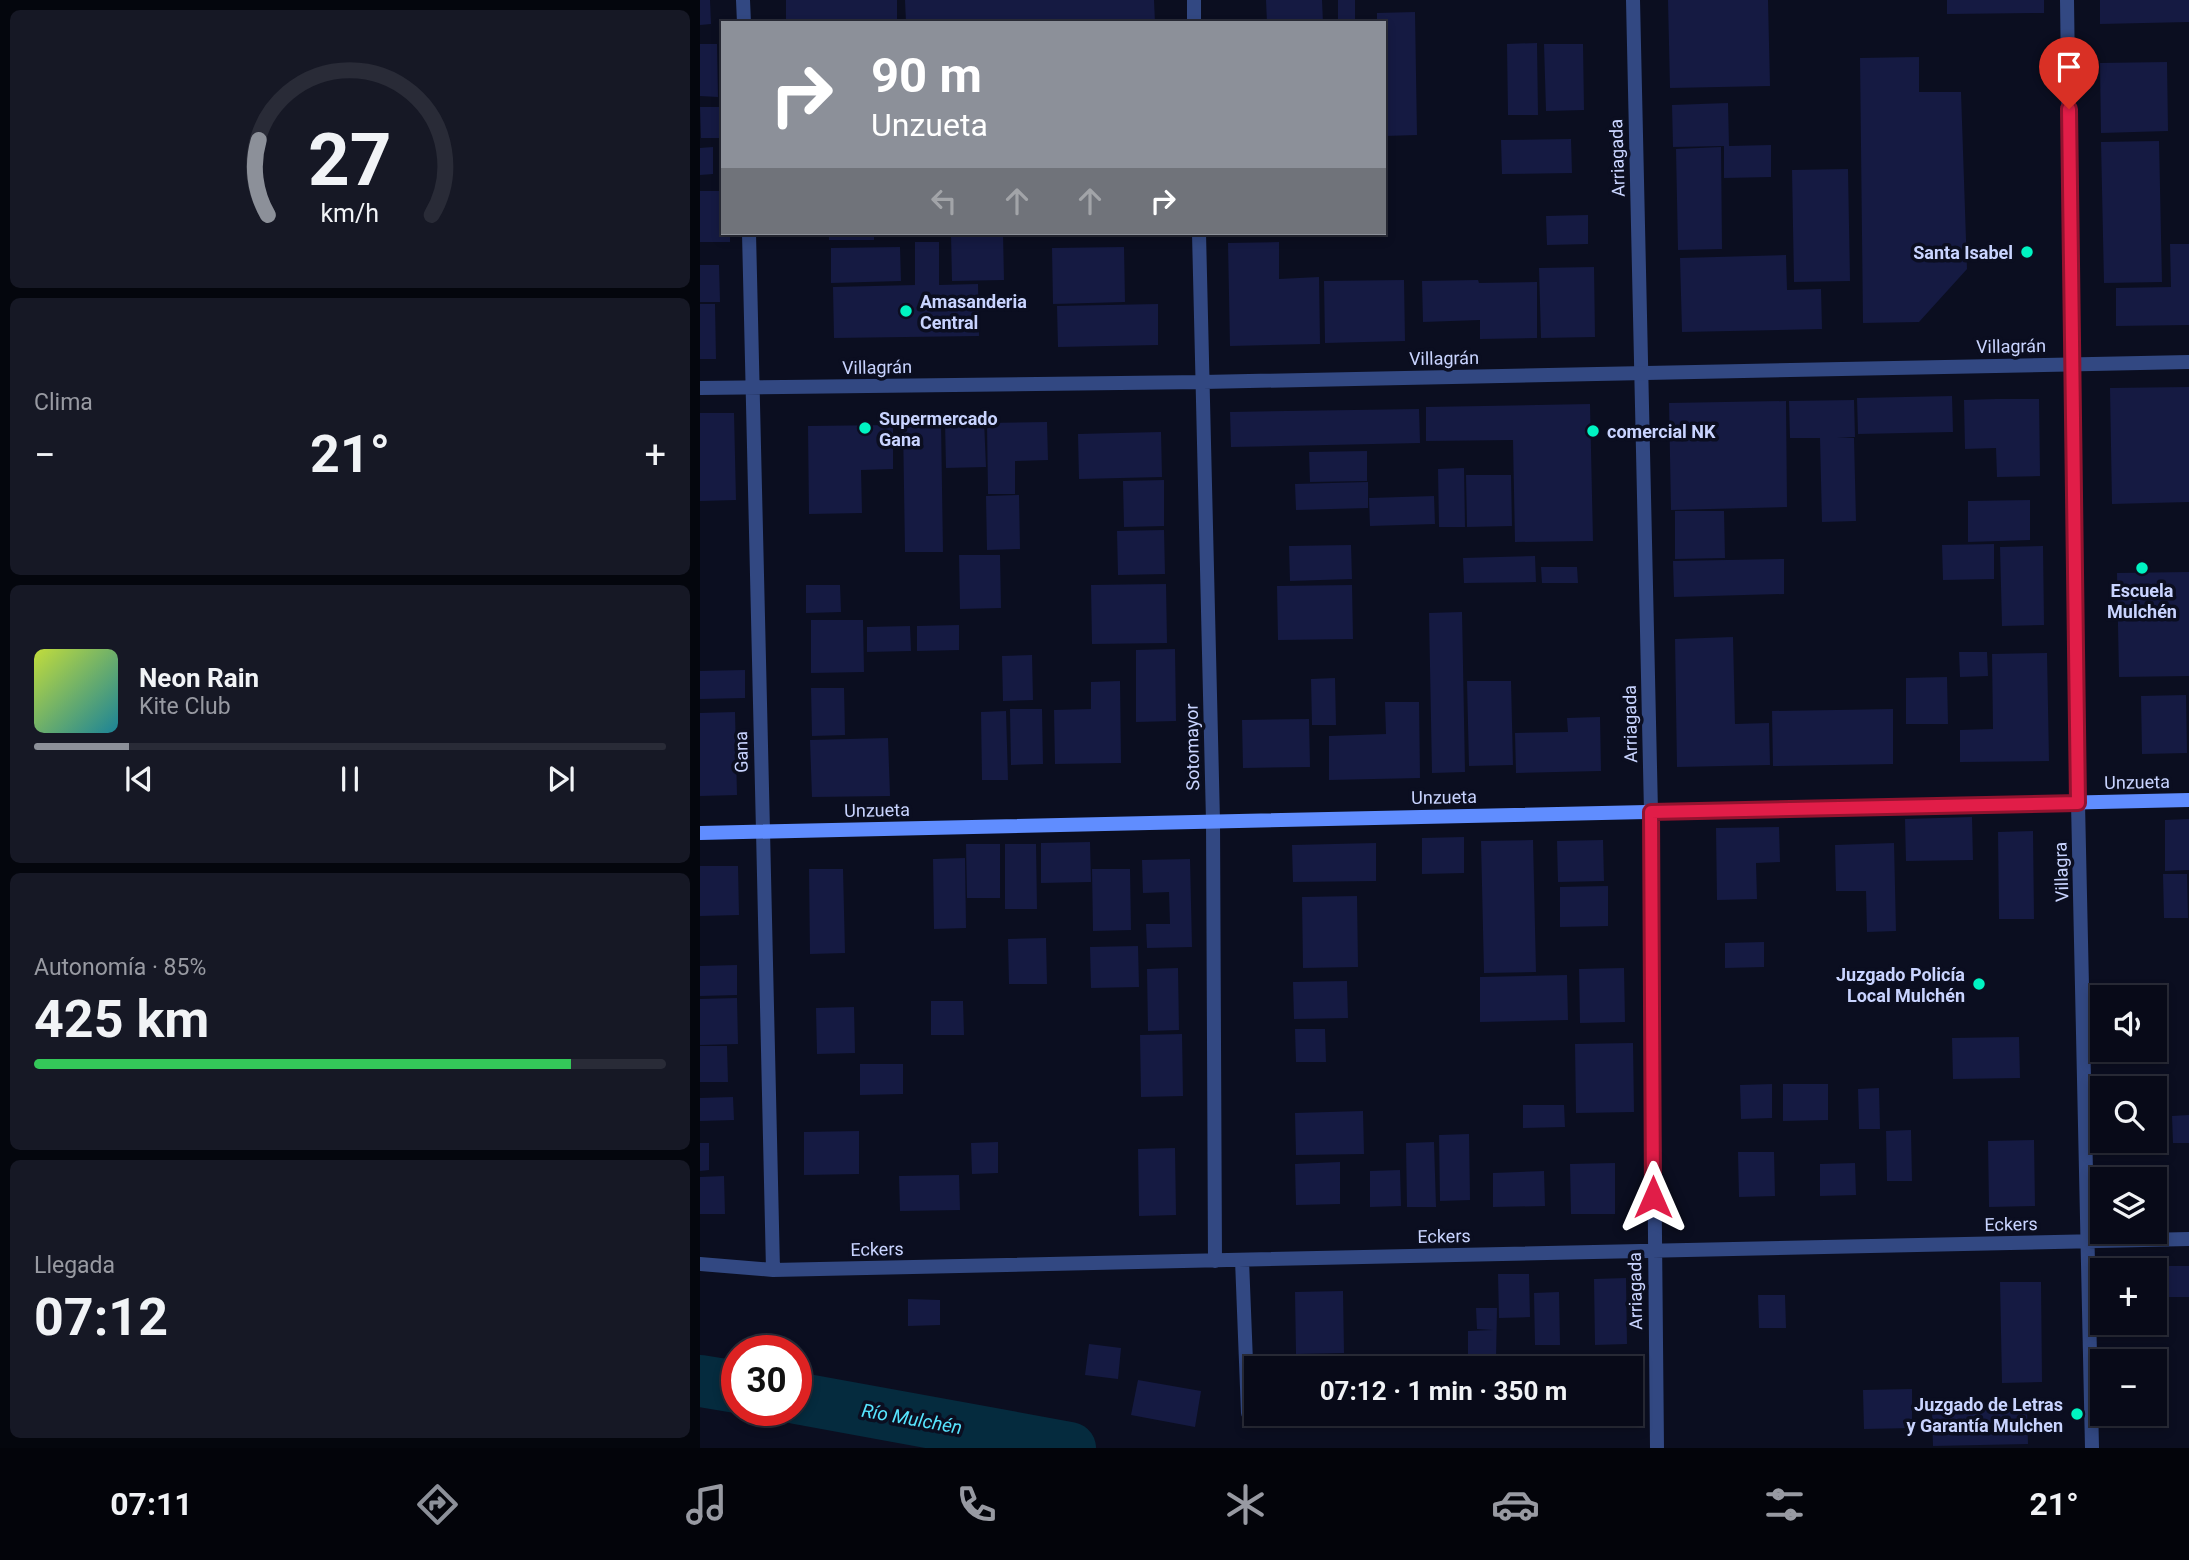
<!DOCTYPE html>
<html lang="es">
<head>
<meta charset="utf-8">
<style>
	:root { --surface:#080a18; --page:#161825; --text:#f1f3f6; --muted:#989aa2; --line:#292b37; --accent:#8c9099 }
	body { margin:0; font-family:Roboto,sans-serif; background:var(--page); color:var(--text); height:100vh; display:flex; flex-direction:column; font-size:26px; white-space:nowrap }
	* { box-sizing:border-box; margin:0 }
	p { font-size:23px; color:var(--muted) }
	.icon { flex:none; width:38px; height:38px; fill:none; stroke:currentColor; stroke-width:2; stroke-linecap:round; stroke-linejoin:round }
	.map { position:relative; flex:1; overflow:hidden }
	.side { display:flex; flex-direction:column; gap:10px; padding:10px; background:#04060d; width:700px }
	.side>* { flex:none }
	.guide { position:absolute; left:21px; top:21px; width:665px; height:214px; border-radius:0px; box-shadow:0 4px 10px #0003,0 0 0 2px var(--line); background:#8c9099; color:#fff; overflow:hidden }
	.controls { position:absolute; left:1390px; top:985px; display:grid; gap:14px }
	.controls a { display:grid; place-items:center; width:77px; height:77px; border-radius:0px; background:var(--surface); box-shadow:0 4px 10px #0003,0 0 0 2px var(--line); font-size:35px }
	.speed { position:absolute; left:21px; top:1335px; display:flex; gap:14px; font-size:35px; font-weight:700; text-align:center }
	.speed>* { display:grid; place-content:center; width:91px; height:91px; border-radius:50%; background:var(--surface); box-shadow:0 4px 10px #0003,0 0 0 2px var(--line); line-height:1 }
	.speed .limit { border:10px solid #d22; background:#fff; color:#111 }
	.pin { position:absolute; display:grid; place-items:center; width:60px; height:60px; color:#fff; margin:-72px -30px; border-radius:50% 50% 50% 0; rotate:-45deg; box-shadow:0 0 7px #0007 }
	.pin .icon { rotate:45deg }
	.me { position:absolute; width:77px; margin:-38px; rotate:0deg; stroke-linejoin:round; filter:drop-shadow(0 0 5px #0008) }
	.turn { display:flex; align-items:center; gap:24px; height:147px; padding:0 35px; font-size:32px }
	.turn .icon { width:91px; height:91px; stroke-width:2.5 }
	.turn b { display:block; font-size:49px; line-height:60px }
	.lanes { display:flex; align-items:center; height:66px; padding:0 35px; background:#0003; justify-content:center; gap:35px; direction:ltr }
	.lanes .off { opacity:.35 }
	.big { font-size:52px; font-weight:700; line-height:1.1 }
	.side .widget { flex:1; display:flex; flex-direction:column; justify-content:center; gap:10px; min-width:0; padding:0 24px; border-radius:10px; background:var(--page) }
	.side .dial { align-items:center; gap:0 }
	.dial svg { height:182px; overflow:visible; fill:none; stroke:var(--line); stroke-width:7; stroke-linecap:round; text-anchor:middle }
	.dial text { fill:var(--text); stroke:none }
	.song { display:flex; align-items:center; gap:21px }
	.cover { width:84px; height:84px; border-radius:10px; background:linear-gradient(135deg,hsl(70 70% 55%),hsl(190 70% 35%)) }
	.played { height:7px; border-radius:4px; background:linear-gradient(90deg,var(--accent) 15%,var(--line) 15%) }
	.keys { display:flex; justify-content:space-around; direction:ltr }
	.heat { display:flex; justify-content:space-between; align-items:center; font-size:38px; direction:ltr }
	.charge { height:10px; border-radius:5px; background:linear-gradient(90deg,#34c759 85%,var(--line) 0) }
	.trip { position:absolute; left:544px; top:1356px; width:399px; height:70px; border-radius:0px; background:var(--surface); box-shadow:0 4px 10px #0003,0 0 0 2px var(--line); font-weight:700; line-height:70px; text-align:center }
	.tabs { display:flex; height:112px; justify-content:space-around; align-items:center; background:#03040a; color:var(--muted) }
	.tabs .icon { width:49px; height:49px }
	.tabs .current { color:var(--accent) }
	.tabs b { font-size:32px; color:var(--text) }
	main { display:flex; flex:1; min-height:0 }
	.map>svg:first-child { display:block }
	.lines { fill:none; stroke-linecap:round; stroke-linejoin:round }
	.river { stroke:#052b3e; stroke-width:52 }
	.building { fill:#151a42 }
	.minor { stroke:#324882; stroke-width:14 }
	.tertiary { stroke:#324882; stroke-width:14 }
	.secondary { stroke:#608dff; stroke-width:14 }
	.route-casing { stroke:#92132f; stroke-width:18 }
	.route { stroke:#e11d48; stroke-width:12 }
	.poi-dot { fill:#00f4c2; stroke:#0b0e20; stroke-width:2.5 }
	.labels { text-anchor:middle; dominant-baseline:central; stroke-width:7; stroke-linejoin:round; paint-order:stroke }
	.street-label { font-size:18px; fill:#c9d4ff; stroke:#0b0e20 }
	.poi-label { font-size:18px; font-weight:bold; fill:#c9d4ff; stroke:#0b0e20; text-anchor:end }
	.water-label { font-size:19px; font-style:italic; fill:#57e5ff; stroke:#0b0e20 }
</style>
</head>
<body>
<main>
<section class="side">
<div class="widget dial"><svg viewBox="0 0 100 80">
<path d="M14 69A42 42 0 1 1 86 69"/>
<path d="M14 69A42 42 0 0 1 10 36" stroke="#8c9099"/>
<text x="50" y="56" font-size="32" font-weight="700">27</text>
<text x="50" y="72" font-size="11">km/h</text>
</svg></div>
<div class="widget"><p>Clima</p>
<div class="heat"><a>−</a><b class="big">21°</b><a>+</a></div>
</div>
<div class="widget">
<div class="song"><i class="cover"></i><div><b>Neon Rain</b><p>Kite Club</p></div></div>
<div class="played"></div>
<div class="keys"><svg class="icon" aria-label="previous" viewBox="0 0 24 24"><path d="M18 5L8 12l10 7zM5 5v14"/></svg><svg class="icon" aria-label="pause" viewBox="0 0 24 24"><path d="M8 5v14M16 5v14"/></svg><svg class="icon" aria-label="next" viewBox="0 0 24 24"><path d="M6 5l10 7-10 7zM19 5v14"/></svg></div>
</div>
<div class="widget"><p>Autonomía · 85%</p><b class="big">425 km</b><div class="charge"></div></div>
<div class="widget"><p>Llegada</p><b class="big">07:12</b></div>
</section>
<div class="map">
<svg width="1489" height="1448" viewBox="0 0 1489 1448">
	<rect width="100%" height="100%" fill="#0b0e20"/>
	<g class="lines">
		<path class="river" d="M0,1381l37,6
			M96,1398l274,50"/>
	</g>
	<path class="building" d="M0,0h10l1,24 -11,1z
		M86,0h111v23h-111z
		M205,0h249l1,23h-249z
		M566,0h56l1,23h-56z
		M638,0h17v23h-17z
		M968,0h100l2,86 -100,2z
		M1247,0h97v13l-97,1z
		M1400,0h89v22l-89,2z
		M715,12l2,123 -33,1v-113h-7v-10z
		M837,43l1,72h-30l-1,-71z
		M0,44h17l1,53 -18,-1z
		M844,44h39l1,66 -38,1z
		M1219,57v35h42l6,177 -48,53 -56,1 -3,-265z
		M1467,62l1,69 -67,2 -1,-70z
		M1028,103l1,43 42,-1v32l-47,1v-32l-51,1 -1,-42z
		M0,107h23v31h-22z
		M871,139l1,34 -70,1 -1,-34z
		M1459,141l3,141 -58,1 -3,-141z
		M13,147v27l-13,1v-27z
		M1021,147l1,102 -44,1 -2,-101z
		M1148,169l2,112 -56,1 -2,-112z
		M0,191h23v42h7v9h-30z
		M888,215v29l-41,1 -1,-29z
		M129,233h45v7h-45z
		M251,233h52l1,47 -52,1z
		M215,242h24v43l39,-1 1,52 -145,2 -1,-51 82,-2z
		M579,242v37l40,-2 1,67 -90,2 -2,-103z
		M1470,244h19v81l-73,1v-38l55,-1z
		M200,247l1,34 -70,2v-35z
		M424,247l1,55 -72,2 -1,-56z
		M1086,255l1,35 34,-1 1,40 -140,3 -2,-74z
		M0,265h19l1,37h-20z
		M894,267l1,70 -54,1 -2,-70z
		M704,280l1,61 -80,2 -1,-62z
		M778,280l1,3 58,-1v56l-57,1v-19l-57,2 -1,-41z
		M0,304h15l1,55h-16z
		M458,304v41l-100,2 -1,-41z
		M1489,387v115l-77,2 -2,-116z
		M1252,396l1,36 -95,2 -1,-36z
		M1296,399h43l1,77 -43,1 -1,-29 -31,1 -1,-49z
		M1154,400l1,37h-18l17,1 2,83 -34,1 -2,-84h-30l-1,-37z
		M1086,401l1,106 -116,3 -2,-107z
		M890,404l3,137 -78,1 -2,-102 -87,1v-34z
		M719,409l1,34 -189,4 -1,-35z
		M0,413h34l2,87 -36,1z
		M284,420l2,47 -40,1 -1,-47z
		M241,422l2,130h-38l-2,-129z
		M347,422l1,38 -33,1v33h-27l-1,-71z
		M193,425v44l-32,1 1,43 -53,1 -1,-88z
		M461,432l1,45 -83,2 -1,-45z
		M667,451v30l-57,1 -1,-30z
		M764,468l1,59h-26l-1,-58z
		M766,475h45l1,51 -45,1z
		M464,480v46l-40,1 -1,-46z
		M668,482v26l-72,2 -1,-26z
		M319,495l1,54 -33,1 -1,-54z
		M734,496l1,28 -65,2 -1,-28z
		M1330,500v40l-62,2v-41z
		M975,511h49l1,47 -50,1z
		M464,530l1,44 -47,1 -1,-44z
		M1294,544v35l-51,1 -1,-35z
		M651,545l1,34 -62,2 -1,-35z
		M1343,546l1,79 -42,1 -2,-79z
		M259,555h41l1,53 -41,1z
		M835,556l1,26 -72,1 -1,-25z
		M1084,559v35l-110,3 -1,-36z
		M841,567h36l1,16h-36z
		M1489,572v104l-70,1 -2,-104z
		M466,584l1,59 -75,1 -1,-59z
		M106,585h34l1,27 -35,1z
		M652,585l1,54 -75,1 -1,-54z
		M762,612l3,160 -33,1 -3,-160z
		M111,620h52l1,52 -53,1z
		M259,625v25l-42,1v-25z
		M210,626l1,25 -44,1v-25z
		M1033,637l2,87 34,-1 1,42 -93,2 -2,-128z
		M475,649l1,72 -40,1v-72z
		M1259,652h28l1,24 -28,1z
		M1347,653l2,108 -89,1v-32l33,-1 -1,-75z
		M332,655l1,45 -30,1 -1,-45z
		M45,670v28l-45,1v-28z
		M1247,677l1,47h-42v-46z
		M635,678l1,47h-24l-1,-46z
		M420,681l1,82 -66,1 -1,-54 37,-1v-27z
		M767,681h44l2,84 -44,1z
		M111,688h33l1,47 -33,1z
		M1486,695l1,58 -45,1 -1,-58z
		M685,702h34l1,76 -91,2v-44l57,-2z
		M310,709h32l1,55 -32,1z
		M1193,709v55l-120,2 -1,-55z
		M306,711l2,69h-26l-1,-68z
		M35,712l2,83 -37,1v-83z
		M900,717l1,54 -85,2 -1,-40 53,-1 -1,-14z
		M609,719l1,48 -67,1 -1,-48z
		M188,738l2,58 -78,1 -2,-57z
		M1272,817l1,43 -67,1 -1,-42z
		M1489,819v51l-24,1v-51z
		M1079,827l1,35 -24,1 1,36 -40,1 -1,-72z
		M1333,831l1,88h-35l-1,-87z
		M764,837v36l-42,1v-36z
		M833,840l3,132 -52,1 -3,-132z
		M903,840l1,41 -46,1 -1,-41z
		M390,842l1,40 -50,1v-40z
		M676,843v38l-83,1 -1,-37z
		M1194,843l2,88 -29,1 -1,-41h-30l-1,-46z
		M266,844h34v54h-33z
		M305,844h31l1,65h-32z
		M265,858l1,70 -32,1 -1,-70z
		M490,859l2,88 -45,1 -1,-24h24l-1,-32 -26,1 -1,-33z
		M0,866h38l1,49 -39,1z
		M109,869h34l2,84 -35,1z
		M392,869h38l1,61 -38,1z
		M1463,874h24l1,44h-24z
		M908,886v40l-48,1v-40z
		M657,896l1,71 -55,1 -1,-71z
		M346,938l1,46h-38l-1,-45z
		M1064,942v25l-39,1v-25z
		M438,946l1,41 -48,1 -1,-41z
		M37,965v30l-37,1v-30z
		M478,968l1,62 -31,1 -1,-62z
		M924,968l1,54 -45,1 -1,-54z
		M867,975l1,45 -88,2v-45z
		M647,981l1,37 -54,1 -1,-37z
		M37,998l1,46 -38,1v-46z
		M231,1001h32l1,34h-33z
		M154,1007l1,46 -38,1 -1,-46z
		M595,1029h30l1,33h-30z
		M482,1034l1,62 -42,1 -1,-62z
		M1319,1037l1,41 -67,1 -1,-41z
		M933,1043l1,69 -58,1 -1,-69z
		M0,1046h27l1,36h-28z
		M160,1064h43v30l-43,1z
		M1072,1084v34l-31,1 -1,-34z
		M1083,1084h45v36l-45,1z
		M1179,1088l1,41h-21l-1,-40z
		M33,1097l1,23 -34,1v-23z
		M823,1105h41l1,22 -42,1z
		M663,1111l1,43 -68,1 -1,-42z
		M1489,1115v28h-16l-1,-27z
		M1211,1130l1,51h-25l-1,-50z
		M159,1131v43l-55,1v-43z
		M769,1134l1,66 -30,1 -1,-66z
		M1334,1140l1,66 -46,1 -1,-66z
		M298,1142v31l-26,1 -1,-31z
		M734,1142l2,65h-29l-1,-64z
		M0,1143h9v27l-9,1z
		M475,1148l1,67 -37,1 -1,-67z
		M1038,1152h36l1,44 -36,1z
		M640,1162v42l-44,1 -1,-41z
		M915,1163v51h-44l-1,-50z
		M1155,1163l1,32 -36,1v-32z
		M700,1170l1,36 -31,1v-36z
		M844,1171l1,35 -52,1v-34z
		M259,1175l1,35 -60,1 -1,-35z
		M24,1176l1,38h-25v-37z
		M1469,1266h20v31h-20z
		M798,1274h31l1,43 -31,1z
		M926,1278l1,66 -32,1 -1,-66z
		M1300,1282h41l1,100 -40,1z
		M643,1291l1,62 -48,1 -1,-62z
		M859,1292l1,53h-25l-1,-52z
		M1058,1295h27l1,33h-27z
		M208,1299l32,1v25l-32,1z
		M776,1308h21l-1,51 -28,1v-29l25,-1 -16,-1z
		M389,1344l32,4 -3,31 -33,-4z
		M438,1380l63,11 -6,36 -64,-12z
		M1212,1389v39l-48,1 -1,-39z
		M1327,1409l1,35 -95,2 -1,-35z"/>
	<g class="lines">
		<path class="minor" d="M933,0l18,812 6,636
			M1367,0l11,803 14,645
			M513,821l2,440
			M63,831l10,439
			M542,1260l6,153
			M0,1264l73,6 1416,-31"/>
		<path class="tertiary" d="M43,0l1,23
			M494,0v23
			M49,233l14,598
			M499,233l14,588
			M0,388l503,-6 986,-20"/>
		<path class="secondary" d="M0,833l1489,-33"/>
	</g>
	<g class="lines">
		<g class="route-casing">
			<path id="route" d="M953,1197l-2,-385 427,-9 -9,-694"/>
		</g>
		<use href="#route" class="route"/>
	</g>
	<g class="poi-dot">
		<circle cx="1327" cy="252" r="7"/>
		<circle cx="206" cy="311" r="7"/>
		<circle cx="165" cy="428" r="7"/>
		<circle cx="893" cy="431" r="7"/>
		<circle cx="1442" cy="568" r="7"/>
		<circle cx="1279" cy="984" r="7"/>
		<circle cx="1377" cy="1414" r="7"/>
	</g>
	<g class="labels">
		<g class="street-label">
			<text transform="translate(917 158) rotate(-92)">Arriagada</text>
			<text transform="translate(1311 346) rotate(-1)">Villagrán</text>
			<text transform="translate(744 358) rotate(-1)">Villagrán</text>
			<text transform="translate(177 367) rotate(-1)">Villagrán</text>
			<text transform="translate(930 724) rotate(-91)">Arriagada</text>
			<text transform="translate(492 747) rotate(-91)">Sotomayor</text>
			<text transform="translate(41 752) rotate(-91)">Gana</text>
			<text transform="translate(1437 782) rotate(-1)">Unzueta</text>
			<text transform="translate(744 797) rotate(-1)">Unzueta</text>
			<text transform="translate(177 810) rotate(-1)">Unzueta</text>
			<text transform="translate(1361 872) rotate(-92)">Villagra</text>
			<text transform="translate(1311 1224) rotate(-1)">Eckers</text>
			<text transform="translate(744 1236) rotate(-1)">Eckers</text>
			<text transform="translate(177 1249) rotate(-1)">Eckers</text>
			<text transform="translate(935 1291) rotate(-91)">Arriagada</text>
		</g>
		<g class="poi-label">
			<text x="1313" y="252">Santa Isabel</text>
			<text x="220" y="301" text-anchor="start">Amasanderia<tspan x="220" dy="21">Central</tspan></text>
			<text x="179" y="418" text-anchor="start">Supermercado<tspan x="179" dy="21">Gana</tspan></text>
			<text x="907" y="431" text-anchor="start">comercial NK</text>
			<text x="1442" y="590" text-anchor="middle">Escuela<tspan x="1442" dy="21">Mulchén</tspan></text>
			<text x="1265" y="974">Juzgado Policía<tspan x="1265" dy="21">Local Mulchén</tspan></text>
			<text x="1363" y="1404">Juzgado de Letras<tspan x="1363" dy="21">y Garantía Mulchen</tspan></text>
		</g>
		<g class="water-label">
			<text transform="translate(212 1419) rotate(10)">Río Mulchén</text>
		</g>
	</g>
</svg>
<div class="controls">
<a><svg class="icon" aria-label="sound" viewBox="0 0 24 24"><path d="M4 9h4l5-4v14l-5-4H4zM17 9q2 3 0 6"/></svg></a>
<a><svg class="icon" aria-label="search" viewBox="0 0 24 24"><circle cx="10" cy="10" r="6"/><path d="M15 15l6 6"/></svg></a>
<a><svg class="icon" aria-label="layers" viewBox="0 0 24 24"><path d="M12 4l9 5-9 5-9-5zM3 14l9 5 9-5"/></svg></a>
<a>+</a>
<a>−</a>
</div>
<div class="speed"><div class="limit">30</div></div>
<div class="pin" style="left:1369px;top:109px;background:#d93025"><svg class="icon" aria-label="arrive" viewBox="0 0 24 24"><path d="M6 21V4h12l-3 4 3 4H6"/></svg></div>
<svg class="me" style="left:953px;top:1197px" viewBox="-20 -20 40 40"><path d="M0-17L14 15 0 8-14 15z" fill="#e11d48" stroke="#fff" stroke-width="4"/></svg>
<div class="trip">07:12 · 1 min · 350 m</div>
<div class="guide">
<div class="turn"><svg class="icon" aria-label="right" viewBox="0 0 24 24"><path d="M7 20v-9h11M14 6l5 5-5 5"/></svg><div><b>90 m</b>Unzueta</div></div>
<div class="lanes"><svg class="icon off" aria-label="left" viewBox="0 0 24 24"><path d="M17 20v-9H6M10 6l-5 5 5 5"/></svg><svg class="icon off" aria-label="ahead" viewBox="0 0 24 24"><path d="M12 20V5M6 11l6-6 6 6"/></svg><svg class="icon off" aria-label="ahead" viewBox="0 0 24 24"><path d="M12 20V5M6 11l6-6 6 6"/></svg><svg class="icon" aria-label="right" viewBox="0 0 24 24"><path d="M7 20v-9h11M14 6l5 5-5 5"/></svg></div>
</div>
</div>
</main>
<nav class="tabs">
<b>07:11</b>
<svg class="icon current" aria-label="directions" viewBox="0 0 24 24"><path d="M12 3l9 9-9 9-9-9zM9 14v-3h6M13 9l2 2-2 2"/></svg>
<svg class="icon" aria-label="music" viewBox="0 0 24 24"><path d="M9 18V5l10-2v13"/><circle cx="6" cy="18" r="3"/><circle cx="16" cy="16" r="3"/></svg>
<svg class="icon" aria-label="phone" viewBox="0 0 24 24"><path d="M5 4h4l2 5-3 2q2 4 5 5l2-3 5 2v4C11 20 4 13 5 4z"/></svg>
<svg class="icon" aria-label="climate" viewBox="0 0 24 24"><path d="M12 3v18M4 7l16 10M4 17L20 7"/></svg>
<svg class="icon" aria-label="car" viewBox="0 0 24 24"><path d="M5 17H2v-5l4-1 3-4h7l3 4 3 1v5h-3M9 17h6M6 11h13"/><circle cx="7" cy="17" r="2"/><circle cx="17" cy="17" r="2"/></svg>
<svg class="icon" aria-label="filters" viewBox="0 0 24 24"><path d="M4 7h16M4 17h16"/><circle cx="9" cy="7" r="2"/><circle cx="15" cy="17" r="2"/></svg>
<b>21°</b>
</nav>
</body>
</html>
